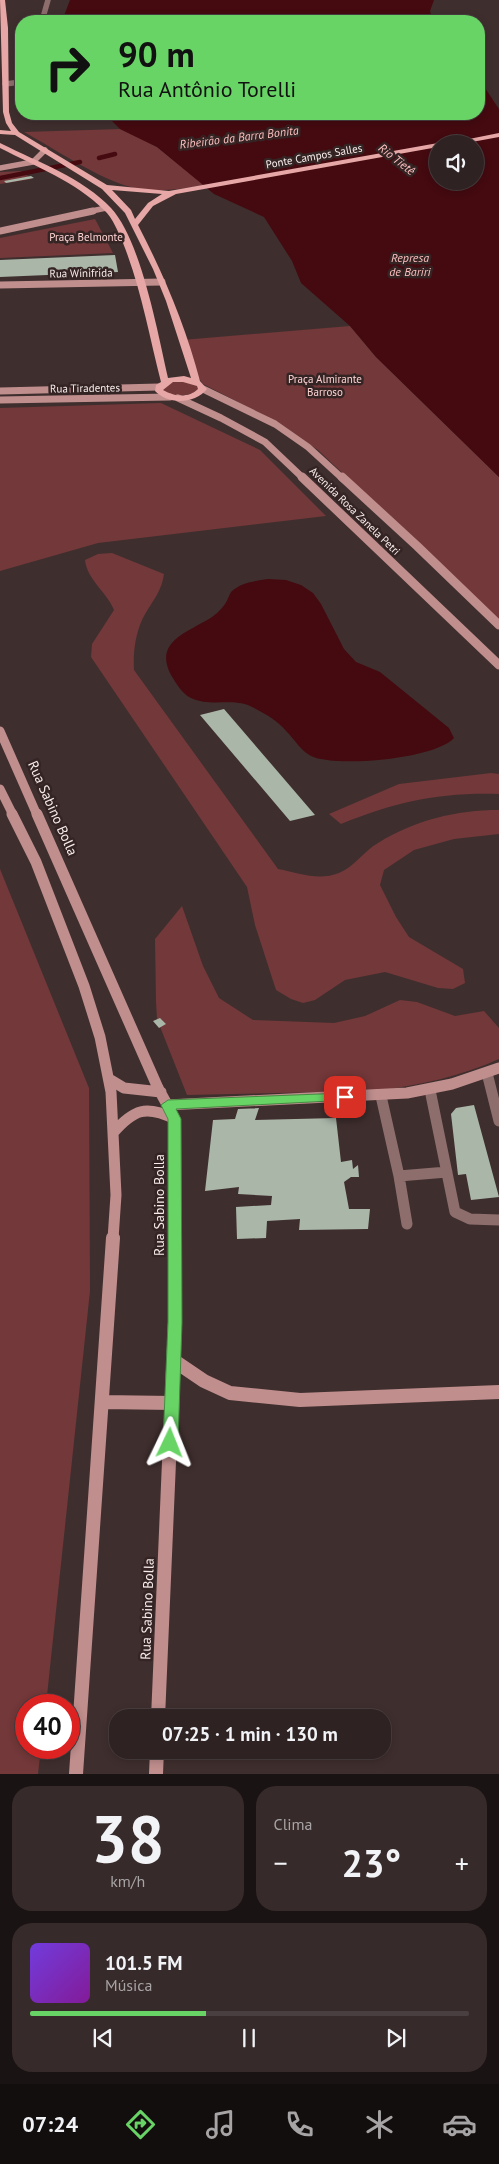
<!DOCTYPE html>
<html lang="pt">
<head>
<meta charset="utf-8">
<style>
	:root { --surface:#2f2222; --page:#372a2a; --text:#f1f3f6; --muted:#a7a4a5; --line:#4a3f40; --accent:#68d465 }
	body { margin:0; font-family:"PT Sans",sans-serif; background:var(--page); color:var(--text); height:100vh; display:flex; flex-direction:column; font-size:19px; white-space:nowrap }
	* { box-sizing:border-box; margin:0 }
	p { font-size:16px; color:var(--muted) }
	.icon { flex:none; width:28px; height:28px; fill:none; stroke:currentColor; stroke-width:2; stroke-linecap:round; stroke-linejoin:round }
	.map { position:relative; height:1774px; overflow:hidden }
	.panel { display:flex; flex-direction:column; gap:12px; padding:12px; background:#1a1313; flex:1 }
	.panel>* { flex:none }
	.banner { position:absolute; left:15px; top:15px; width:470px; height:105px; border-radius:20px; box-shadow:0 2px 8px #0003,0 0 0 1px var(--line); background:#68d465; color:#111; overflow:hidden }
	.buttons { position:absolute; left:429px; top:135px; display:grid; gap:10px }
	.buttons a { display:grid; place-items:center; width:55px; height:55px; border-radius:50%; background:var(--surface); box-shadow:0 2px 8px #0003,0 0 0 1px var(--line); font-size:25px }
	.speed { position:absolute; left:15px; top:1694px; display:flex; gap:10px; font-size:25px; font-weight:700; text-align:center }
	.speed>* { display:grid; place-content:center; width:65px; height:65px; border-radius:50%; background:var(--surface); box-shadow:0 2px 8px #0003,0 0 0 1px var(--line); line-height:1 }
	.speed .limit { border:8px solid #d22; background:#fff; color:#111 }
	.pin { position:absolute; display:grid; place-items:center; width:42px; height:42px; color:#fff; margin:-21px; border-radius:10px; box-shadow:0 2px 8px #0006 }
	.me { position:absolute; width:55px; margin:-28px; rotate:2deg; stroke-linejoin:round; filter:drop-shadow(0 0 4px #0008) }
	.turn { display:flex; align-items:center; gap:18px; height:105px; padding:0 20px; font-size:22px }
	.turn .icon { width:65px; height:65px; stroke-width:2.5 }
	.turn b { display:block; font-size:35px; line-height:42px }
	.big { font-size:38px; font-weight:800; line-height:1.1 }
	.panel .widget { flex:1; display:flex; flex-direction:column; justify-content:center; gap:8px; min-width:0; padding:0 18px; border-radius:20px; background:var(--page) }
	.panel .dial { align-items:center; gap:0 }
	.dial b { font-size:65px; line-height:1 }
	.song { display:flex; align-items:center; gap:15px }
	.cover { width:60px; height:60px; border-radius:8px; background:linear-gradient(135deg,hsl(260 70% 55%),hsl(290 70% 35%)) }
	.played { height:5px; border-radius:2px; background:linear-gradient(90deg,var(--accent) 40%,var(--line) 40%) }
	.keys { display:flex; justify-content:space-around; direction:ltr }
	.heat { display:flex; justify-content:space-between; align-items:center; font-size:28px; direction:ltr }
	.panel .tiles { flex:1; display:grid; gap:12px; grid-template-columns:1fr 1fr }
	.widget:last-child { grid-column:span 2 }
	.trip { position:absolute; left:109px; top:1709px; width:282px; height:50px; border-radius:20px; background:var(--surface); box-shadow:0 2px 8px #0003,0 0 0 1px var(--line); font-weight:800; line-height:50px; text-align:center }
	.menu { display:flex; height:80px; justify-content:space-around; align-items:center; background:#130e0e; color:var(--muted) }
	.menu .icon { width:35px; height:35px }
	.menu .selected { color:var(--accent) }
	.menu b { font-size:22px; color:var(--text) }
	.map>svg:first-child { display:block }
	.green { fill:#733839 }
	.water { fill:#440a10; fill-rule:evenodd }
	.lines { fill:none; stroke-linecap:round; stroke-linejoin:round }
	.stream { stroke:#440a10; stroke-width:4.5 }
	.building { fill:#a9b6a8 }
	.street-far1 { stroke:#8d6e6d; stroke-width:5.5 }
	.street { stroke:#8d6e6d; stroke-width:11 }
	.secondary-far4 { stroke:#bf8e8d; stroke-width:5.5 }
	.secondary-far3 { stroke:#bf8e8d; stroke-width:7 }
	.secondary-far2 { stroke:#bf8e8d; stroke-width:9 }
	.secondary-far1 { stroke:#bf8e8d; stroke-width:11 }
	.secondary { stroke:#bf8e8d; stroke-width:14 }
	.primary { fill:#e6a7a6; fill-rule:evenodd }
	.route { fill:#68d465; stroke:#448a42 }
	.labels { text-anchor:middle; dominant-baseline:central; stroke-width:5; stroke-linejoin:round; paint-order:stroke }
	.far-street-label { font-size:11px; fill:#f7eceb; stroke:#342424 }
	.far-park-label { font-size:11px; fill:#fdd3d2; stroke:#342424 }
	.far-water-label { font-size:12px; font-style:italic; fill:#fcbfbe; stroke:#342424 }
	.street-label { font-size:14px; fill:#f7eceb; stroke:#342424 }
</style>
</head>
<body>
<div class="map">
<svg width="499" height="1774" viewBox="0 0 499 1774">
	<rect width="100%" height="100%" fill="#3f2e2e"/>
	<path class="green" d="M120,129l37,18 47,38c-23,4 -47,8 -70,3 -36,-9 -77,-38 -110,-56z
		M21,171l11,8 -32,5v-12z
		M95,219l18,34 -113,5v-20z
		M350,326l26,31 123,120v144l-181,-171 -45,-30 -70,-36 -7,-10 -14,-34z
		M177,380l21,4 1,6c-13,7 -22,7 -37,2l1,-8z
		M161,403l99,47 66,66 -228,27 -98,28v-163z
		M112,553l52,21c-3,20 -13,28 -22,46 -7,16 -9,33 -8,50l144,199c20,4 41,12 61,4 15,-6 25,-22 39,-30 37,-23 78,-33 121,-33v24l-45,5 -40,11 -30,20 -4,15 16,32 13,20 54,32 2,14 -12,6 -15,-1 -53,-16 -40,8 -30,20 -12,3 -12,-4 -15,-9 -21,-65 -8,-38 -156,-230 1,-13 22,-34c-7,-18 -27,-30 -29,-50l13,-6z
		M491,773l8,1v20c-59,-2 -104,8 -158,30l-12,-10 70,-30z
		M0,869l89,219 1,203 -44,414h-20v43h15l-3,26h-38z
		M182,906l21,60 16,32 34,22 81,3 31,-7 35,-16 17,2 38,14 29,-5 15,17v31c-37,17 -80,26 -121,32l-191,4 -30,-76 -1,-17 -1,-63z"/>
	<path class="water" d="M70,0h364l-4,11 3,10h-371z
		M483,85l16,24v368l-123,-120 -26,-31 -49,-43 -9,-22 -28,-44 -50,-23 -57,-47 -37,-18 -15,-15h374v-28zM438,144h37v37h-37z
		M268,579l18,1 15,5 12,8 8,11 23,45 12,13 24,10 69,56 5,10c-19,21 -118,30 -143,18 -10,-5 -16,-16 -24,-24 -10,-12 -23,-19 -37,-26 -18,-8 -41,1 -59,-8 -9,-4 -15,-15 -20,-23 -17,-32 14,-42 38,-56 5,-3 12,-9 16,-15 3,-4 4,-10 7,-13 10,-9 24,-10 36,-12z"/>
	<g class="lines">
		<path class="stream" d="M99,158l16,-4
			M0,178l80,-16"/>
	</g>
	<path class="building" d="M31,176l3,2 -28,5 -2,-2z
		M115,255l3,17 -118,5v-17z
		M310,390l16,1v6h-16z
		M224,709l91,106 -25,6 -90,-106z
		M160,1018l6,6 -7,4 -6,-7z
		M474,1105l25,92 -28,3 -5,-26 -8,1 -7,-61 5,-6z
		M259,1108l-4,12 81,-2 5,44 11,-2 1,9 5,-4 1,12h-8l-7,5 5,27h21l-2,20 -69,1 1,-11 -33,2 -1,17 -29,1 -1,-32 35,-2 1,-9 -34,-2 1,-7 -34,4 8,-71 22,-1 3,-10z"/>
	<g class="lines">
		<path class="street-far1" d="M42,21l6,-21
			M5,84l16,-2"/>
		<path class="street" d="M487,1073l12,48
			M430,1090l25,122 15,7 29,1
			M381,1096l18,80 48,-4
			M399,1176l8,48"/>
		<path class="secondary-far4" d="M0,168l33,-6 12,-12
			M87,212l19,-4"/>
		<path class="secondary-far3" d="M0,231l93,-20
			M0,285l162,-3
			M203,389l72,35 33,23 35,32
			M0,391l159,-4
			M178,398l43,20 44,24 39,37
			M0,400l170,-3"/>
		<path class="secondary-far2" d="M302,477l197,188
			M342,477l75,69 82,79
			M0,731l37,84
			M0,789l13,26"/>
		<path class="secondary-far1" d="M12,814l24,48 48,124 16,51 11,55 5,103 -3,44
			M37,814l121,274 17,31v120
			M109,1079l15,9 37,4
			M167,1105l240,-12 45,-9 47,-16
			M113,1133c21,-24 33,-28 62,-14"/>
		<path class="secondary" d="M173,1360l31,21 26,12 70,7 199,-8
			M102,1402l70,1
			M158,1718l17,-396v-84
			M76,1774l37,-536
			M156,1774l1,-24"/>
		<path class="primary" d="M0,0h5l3,28 1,84 3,11 7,9 88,53 62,6 269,-48 3,1h-3v3l-262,47 -23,12 -15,19c26,50 48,102 62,156l7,8c-12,15 -39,16 -52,2l1,-6 5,-3c-12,-47 -20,-94 -38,-139 -5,-11 -10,-25 -19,-33 -28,-28 -69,-44 -104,-62v-5l2,1c36,18 81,34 109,64 30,32 47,126 57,170l16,-2 7,2 -25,-77 -13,-32 -28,-56 -23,-24 -87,-54 -15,-1v-4l11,1 -5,-8 -3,-11zM112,190l50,4 -14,9 -13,16 -4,-9zM173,382h10l14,4 1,3c-9,9 -24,8 -35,1z
			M499,133v4l-38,7h-17z"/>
	</g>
	<path class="route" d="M345,1093l6,4 -2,3 -173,9 5,10 1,203 -4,121 -3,4 -5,2 -5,-2 -2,-4 5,-121v-203l-7,-14 7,-5z"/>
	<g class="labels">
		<g class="far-street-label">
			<text transform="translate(314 156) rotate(-10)">Ponte Campos Salles</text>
			<text transform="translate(81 273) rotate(-1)">Rua Winifrida</text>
			<text transform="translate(85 388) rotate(-1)">Rua Tiradentes</text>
			<text transform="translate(355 511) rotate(44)">Avenida Rosa Zanela Petri</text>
		</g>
		<g class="far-park-label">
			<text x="86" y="237">Praça Belmonte</text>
			<text x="325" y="379">Praça Almirante<tspan x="325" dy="13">Barroso</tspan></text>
		</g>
		<g class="far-water-label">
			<text transform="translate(239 137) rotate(-7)">Ribeirão da Barra Bonita</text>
			<text transform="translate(397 159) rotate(38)">Rio Tietê</text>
			<text x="410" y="257">Represa<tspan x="410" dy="14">de Bariri</tspan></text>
		</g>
		<g class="street-label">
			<text transform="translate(53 808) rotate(66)">Rua Sabino Bolla</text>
			<text transform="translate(159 1205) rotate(-90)">Rua Sabino Bolla</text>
			<text transform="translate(147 1609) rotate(-88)">Rua Sabino Bolla</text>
		</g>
	</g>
</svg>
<div class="buttons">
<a><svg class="icon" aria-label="sound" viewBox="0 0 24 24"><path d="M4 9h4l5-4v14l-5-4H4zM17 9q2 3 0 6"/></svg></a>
</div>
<div class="speed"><div class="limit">40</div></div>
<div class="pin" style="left:345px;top:1097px;background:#d93025"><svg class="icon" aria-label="arrive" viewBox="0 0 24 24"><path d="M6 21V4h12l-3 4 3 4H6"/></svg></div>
<svg class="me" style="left:170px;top:1443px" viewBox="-20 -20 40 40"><path d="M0-17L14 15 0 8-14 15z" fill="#68d465" stroke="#fff" stroke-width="4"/></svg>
<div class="trip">07:25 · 1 min · 130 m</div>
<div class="banner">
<div class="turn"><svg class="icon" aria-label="right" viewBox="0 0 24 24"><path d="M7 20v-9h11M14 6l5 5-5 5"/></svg><div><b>90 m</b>Rua Antônio Torelli</div></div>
</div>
</div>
<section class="panel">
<div class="tiles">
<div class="widget dial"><b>38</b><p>km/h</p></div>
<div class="widget"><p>Clima</p>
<div class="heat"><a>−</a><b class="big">23°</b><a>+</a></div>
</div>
<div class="widget">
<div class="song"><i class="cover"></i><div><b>101.5 FM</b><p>Música</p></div></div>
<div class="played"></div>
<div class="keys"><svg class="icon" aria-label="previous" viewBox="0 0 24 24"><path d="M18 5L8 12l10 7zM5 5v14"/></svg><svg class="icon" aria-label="pause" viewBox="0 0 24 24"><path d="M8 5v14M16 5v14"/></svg><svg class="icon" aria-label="next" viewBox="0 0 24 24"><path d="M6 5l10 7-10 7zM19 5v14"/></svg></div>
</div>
</div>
</section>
<nav class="menu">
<b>07:24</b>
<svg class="icon selected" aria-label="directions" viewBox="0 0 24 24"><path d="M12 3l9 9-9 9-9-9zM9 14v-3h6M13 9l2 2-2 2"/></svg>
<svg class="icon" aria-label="music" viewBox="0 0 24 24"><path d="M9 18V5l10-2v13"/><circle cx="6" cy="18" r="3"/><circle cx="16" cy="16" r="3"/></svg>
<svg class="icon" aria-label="phone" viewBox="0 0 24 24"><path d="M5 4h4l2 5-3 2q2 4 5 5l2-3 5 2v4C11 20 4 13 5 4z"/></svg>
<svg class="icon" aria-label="climate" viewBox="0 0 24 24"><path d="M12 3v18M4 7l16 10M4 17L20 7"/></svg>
<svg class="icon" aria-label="car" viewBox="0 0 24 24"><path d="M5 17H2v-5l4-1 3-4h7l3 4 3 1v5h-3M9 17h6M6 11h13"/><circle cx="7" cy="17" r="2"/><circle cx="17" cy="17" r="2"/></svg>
</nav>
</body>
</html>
